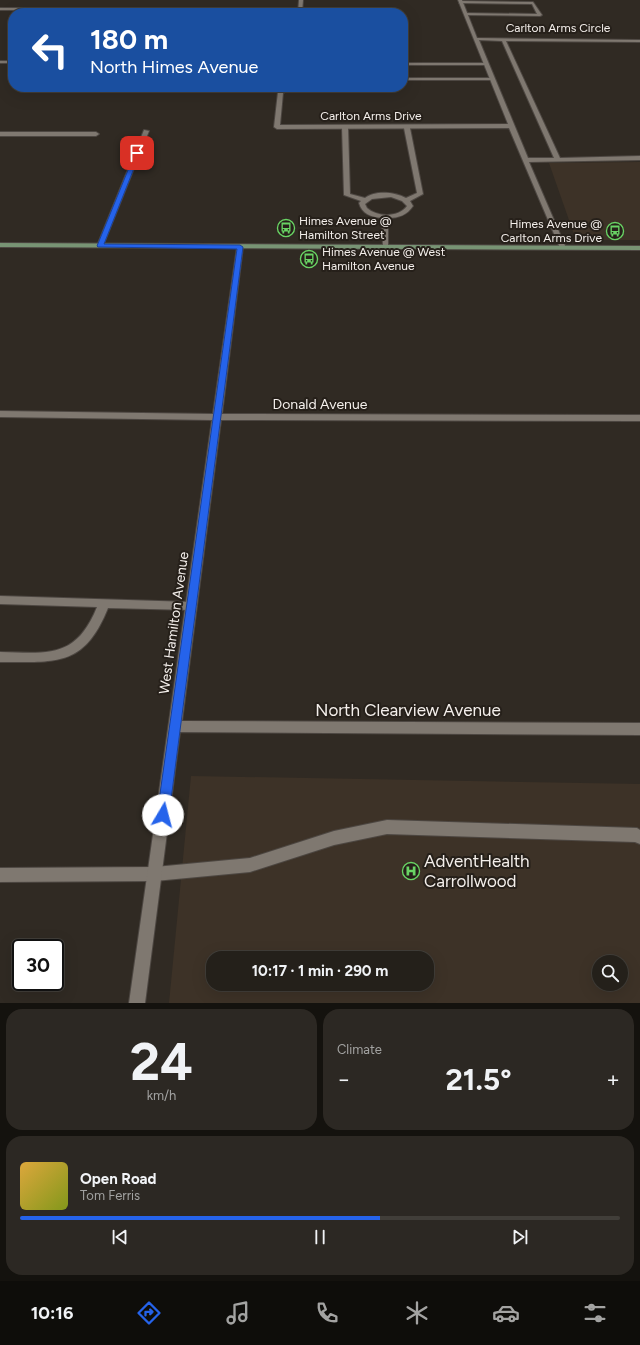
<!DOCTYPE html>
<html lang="en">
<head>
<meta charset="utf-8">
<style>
	:root { --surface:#24201a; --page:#2c2823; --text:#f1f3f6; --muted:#a3a3a2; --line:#413e39; --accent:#2563eb }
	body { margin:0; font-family:Figtree,sans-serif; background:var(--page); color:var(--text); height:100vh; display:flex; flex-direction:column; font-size:15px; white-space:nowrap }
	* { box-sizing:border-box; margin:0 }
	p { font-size:13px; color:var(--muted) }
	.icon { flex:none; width:22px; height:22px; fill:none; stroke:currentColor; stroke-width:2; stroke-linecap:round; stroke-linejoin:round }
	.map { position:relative; height:1003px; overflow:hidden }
	.side { display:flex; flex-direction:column; gap:6px; padding:6px; background:#14120e; flex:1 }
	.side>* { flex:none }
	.hud { position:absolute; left:8px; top:8px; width:400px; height:84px; border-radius:16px; box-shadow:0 4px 16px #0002,0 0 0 1px var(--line); background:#1a4fa0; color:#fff; overflow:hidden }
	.tools { position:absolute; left:592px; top:955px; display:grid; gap:8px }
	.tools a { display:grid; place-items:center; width:36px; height:36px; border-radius:50%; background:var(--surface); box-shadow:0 4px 16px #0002,0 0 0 1px var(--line); font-size:20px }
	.speed { position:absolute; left:12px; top:939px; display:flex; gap:8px; font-size:20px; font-weight:700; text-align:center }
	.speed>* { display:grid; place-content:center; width:52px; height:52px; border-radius:50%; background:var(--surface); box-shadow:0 4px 16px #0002,0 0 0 1px var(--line); line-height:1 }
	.speed .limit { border:2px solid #111; border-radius:6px; background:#fff; color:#111 }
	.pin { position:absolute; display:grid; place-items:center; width:34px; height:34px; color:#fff; margin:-17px; border-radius:8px; box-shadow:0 2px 6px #0006 }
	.me { position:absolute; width:44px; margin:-22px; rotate:8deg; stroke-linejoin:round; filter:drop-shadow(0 0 3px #0008) }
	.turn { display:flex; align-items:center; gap:14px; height:84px; padding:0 16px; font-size:18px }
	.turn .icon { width:52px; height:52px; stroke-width:2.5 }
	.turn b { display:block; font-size:28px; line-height:34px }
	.big { font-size:30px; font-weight:700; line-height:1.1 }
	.side .tile { flex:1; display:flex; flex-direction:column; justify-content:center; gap:6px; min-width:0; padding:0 14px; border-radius:16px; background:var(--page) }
	.side .dial { align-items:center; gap:0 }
	.dial b { font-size:52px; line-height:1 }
	.song { display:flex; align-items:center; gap:12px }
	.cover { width:48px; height:48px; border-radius:6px; background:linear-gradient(135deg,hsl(40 70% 55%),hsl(70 70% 35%)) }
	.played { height:4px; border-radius:2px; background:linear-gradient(90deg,var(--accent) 60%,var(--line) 60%) }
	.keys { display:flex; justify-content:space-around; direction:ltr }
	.heat { display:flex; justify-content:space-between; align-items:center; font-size:22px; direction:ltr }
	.side .tiles { flex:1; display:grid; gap:6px; grid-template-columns:1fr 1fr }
	.tile:last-child { grid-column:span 2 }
	.trip { position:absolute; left:206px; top:951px; width:228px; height:40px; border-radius:16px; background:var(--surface); box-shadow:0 4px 16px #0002,0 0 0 1px var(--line); font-weight:700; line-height:40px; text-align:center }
	.tabs { display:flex; height:64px; justify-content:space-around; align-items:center; background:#0e0d0a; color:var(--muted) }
	.tabs .icon { width:28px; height:28px }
	.tabs .on { color:var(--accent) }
	.tabs b { font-size:18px; color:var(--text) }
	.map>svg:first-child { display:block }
	.built { fill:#3d3227; fill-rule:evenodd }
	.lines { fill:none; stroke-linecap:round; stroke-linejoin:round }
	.lane-casing { stroke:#4d4742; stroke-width:2 }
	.street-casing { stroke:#4d4742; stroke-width:2 }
	.secondary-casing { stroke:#4d4742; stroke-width:2 }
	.lane { fill:#7f7870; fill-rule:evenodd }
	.street { fill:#7f7870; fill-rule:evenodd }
	.secondary { fill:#789474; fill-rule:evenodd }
	.route { fill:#2563eb; stroke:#184099 }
	.labels { text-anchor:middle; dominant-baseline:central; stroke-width:4; stroke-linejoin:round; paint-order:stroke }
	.far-street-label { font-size:12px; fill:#f4efeb; stroke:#26201a }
	.far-poi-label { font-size:12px; fill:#f4efeb; stroke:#26201a; text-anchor:start }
	.street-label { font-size:14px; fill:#f4efeb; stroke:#26201a }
	.near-street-label { font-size:17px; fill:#f4efeb; stroke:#26201a }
	.near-poi-label { font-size:17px; fill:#f4efeb; stroke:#26201a; text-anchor:start }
</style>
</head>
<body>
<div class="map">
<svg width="640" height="1003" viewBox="0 0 640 1003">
	<rect width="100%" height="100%" fill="#302a23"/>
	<path class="built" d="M640,162v78h-64l-27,-77z
		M191,776l449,8v219h-471zM213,958h214v26h-214zM599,962h22v22h-22z"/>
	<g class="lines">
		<g class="lane-casing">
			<path id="lane" d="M460,1l73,1 9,13 -2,1 -75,-1 -1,-2 73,1 -5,-10 -73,-1z
				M403,63h82l2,1 -2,1h-82z
				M403,78h88l2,1 -2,1h-88z
				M345,125l3,2 2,67 15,4c10,-8 30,-6 41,0l11,-5 -13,-65 3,-2 3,2 13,66 -13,7 3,5c-6,9 -14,12 -25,12v30l-5,-1 -1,-29c-11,-1 -20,-4 -23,-15l2,-2 -17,-6 -2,-68zM391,197l11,4 5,5c-9,12 -30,11 -40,2l-2,-4 7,-5z
				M0,596l191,6 4,1 2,3 -2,3 -4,1 -83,-2c-24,59 -51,54 -108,54v-10c48,1 76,7 97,-45l-97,-3z
				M387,820l250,8 3,2v14l-5,-2 -248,-8 -53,11 -84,27 -95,9 -155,1v-14l155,-1 95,-9 84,-27z"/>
		</g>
		<g class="street-casing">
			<path id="street" d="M299,0h4l-1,13h-4z
				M458,0h4l15,38 163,2v2l-134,-1 54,117 80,-2v4l-111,2 37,86 -1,1 -5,-1 -51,-120 -232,1 -3,-2 4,-35 9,-5h7l-11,6 -3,32 228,-1zM479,40l23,1 52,117h-26z
				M0,8h232l2,1 -2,1h-232z
				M0,61h13v2h-13z
				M144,130l5,1 -46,115 -5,1 -1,-1z
				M0,132h96l3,2 -3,2h-96z
				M240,245l3,2 -21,167 418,1v6l-419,-1 -39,301 458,2v12l-460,-3 -35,271h-16l83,-583 -212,-3v-6l213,3 24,-167z"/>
		</g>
		<g class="secondary-casing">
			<path id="secondary" d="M0,243l640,3v4l-640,-3z"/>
		</g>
		<use href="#lane" class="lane"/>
		<use href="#street" class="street"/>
		<use href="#secondary" class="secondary"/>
	</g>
	<path class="route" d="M137,151l3,2 -36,91 136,1 3,2 -74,568 -2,4 -4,2 -5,-2 -1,-4 80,-566 -139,-2 -1,-1 38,-93z"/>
	<defs>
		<g id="bus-ring" transform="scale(0.9)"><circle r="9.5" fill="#26201a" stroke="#69d464" stroke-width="1.5"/><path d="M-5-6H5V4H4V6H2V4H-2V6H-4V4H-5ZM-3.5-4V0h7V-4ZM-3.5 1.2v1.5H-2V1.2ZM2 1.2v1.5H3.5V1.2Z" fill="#69d464"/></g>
		<g id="hospital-ring" transform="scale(0.9)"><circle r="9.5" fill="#26201a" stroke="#69d464" stroke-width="1.5"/><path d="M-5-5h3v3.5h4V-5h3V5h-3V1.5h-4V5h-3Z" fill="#69d464"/></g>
	</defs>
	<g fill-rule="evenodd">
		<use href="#bus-ring" x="286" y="228"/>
		<use href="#bus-ring" x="615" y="231"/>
		<use href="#bus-ring" x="309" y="259"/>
		<use href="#hospital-ring" x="411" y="871"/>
	</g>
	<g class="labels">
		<g class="far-street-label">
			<text x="558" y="28">Carlton Arms Circle</text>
			<text x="371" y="116">Carlton Arms Drive</text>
		</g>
		<g class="far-poi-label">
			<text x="299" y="221">Himes Avenue @<tspan x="299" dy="14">Hamilton Street</tspan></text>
			<text x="602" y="224" text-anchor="end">Himes Avenue @<tspan x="602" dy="14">Carlton Arms Drive</tspan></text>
			<text x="322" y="252">Himes Avenue @ West<tspan x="322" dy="14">Hamilton Avenue</tspan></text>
		</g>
		<g class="street-label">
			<text x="320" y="404">Donald Avenue</text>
			<text transform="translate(174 623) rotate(-82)">West Hamilton Avenue</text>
		</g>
		<g class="near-street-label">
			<text x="408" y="710">North Clearview Avenue</text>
		</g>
		<g class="near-poi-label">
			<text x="424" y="861">AdventHealth<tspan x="424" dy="20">Carrollwood</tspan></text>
		</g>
	</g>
</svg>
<div class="tools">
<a><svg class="icon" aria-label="search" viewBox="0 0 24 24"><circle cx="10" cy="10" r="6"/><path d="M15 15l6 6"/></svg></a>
</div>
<div class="speed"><div class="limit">30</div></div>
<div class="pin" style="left:137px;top:153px;background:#d93025"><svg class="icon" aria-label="arrive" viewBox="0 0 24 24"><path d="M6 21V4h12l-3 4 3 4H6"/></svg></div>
<svg class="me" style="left:163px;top:815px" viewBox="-20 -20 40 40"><circle r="19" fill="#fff"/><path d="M0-13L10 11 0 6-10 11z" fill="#2563eb"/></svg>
<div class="trip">10:17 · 1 min · 290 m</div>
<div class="hud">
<div class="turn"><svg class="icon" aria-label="left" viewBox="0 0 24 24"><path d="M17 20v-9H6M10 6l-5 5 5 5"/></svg><div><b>180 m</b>North Himes Avenue</div></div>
</div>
</div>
<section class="side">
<div class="tiles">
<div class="tile dial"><b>24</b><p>km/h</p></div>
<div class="tile"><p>Climate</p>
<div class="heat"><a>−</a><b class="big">21.5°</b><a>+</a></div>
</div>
<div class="tile">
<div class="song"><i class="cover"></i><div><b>Open Road</b><p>Tom Ferris</p></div></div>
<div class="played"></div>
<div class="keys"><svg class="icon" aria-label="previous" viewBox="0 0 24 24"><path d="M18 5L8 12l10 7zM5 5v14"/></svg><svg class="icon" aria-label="pause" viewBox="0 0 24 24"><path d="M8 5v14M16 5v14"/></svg><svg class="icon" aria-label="next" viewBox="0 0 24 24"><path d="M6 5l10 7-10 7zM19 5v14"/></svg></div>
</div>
</div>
</section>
<nav class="tabs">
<b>10:16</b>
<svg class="icon on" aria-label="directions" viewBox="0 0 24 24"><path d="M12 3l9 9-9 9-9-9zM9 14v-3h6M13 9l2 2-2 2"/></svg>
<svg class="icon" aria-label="music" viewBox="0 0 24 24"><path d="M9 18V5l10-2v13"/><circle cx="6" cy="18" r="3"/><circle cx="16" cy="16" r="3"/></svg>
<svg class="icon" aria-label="phone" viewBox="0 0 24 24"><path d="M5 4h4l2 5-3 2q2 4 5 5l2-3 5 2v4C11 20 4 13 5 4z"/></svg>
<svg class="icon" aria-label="climate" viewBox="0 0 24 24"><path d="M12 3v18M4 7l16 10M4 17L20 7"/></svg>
<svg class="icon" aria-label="car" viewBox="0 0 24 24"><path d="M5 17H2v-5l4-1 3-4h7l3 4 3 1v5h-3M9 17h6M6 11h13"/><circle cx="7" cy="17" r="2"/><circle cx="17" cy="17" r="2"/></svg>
<svg class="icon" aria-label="filters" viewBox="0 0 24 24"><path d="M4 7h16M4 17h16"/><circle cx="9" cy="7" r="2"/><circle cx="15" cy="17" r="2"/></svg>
</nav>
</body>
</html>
